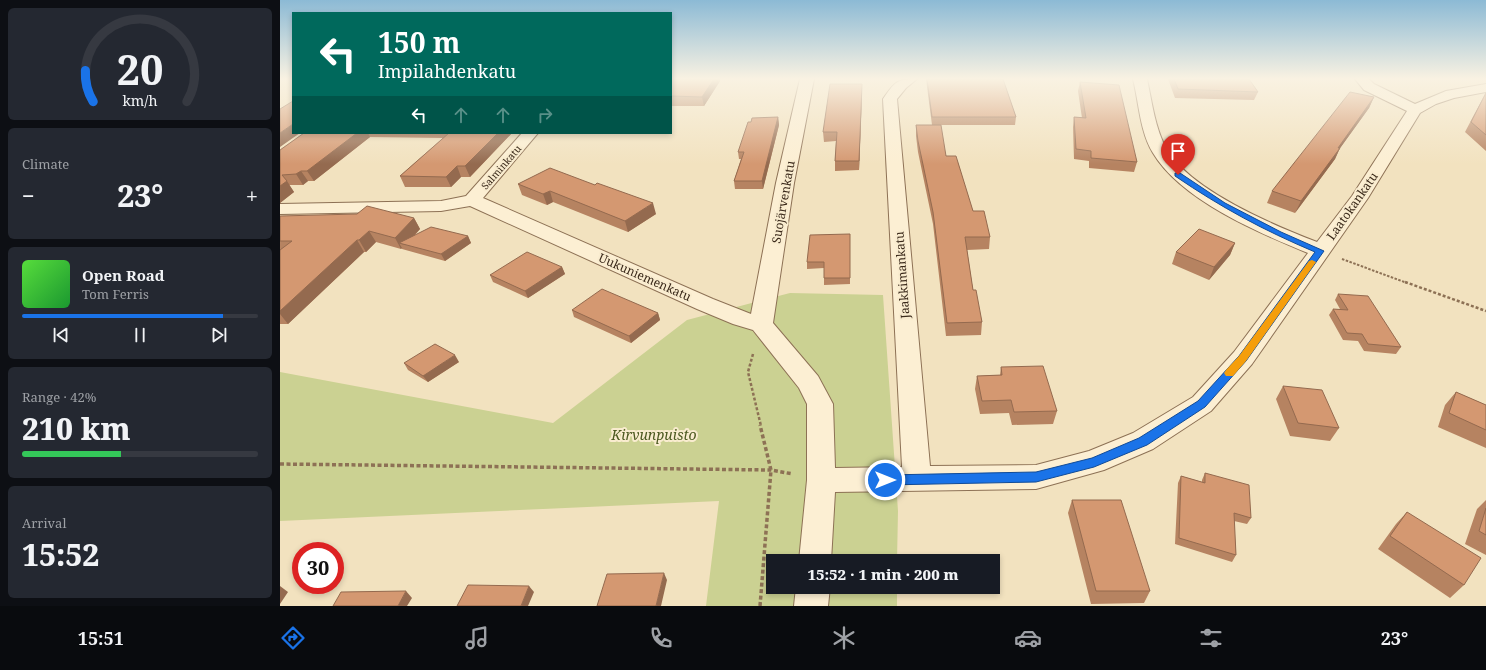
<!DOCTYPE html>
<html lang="en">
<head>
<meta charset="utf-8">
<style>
	:root { --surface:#171b24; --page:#242831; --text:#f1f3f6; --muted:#9ea1a6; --line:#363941; --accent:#1a73e8 }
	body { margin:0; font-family:"Noto Serif",serif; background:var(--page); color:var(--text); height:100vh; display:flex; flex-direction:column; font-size:15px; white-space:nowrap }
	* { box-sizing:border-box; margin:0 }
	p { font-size:13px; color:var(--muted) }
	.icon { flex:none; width:22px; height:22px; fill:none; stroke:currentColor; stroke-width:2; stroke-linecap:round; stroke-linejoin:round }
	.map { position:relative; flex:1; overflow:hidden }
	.side { display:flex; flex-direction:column; gap:8px; padding:8px; background:#0d0f14; width:280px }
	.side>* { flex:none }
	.banner { position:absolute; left:12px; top:12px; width:380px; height:122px; border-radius:0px; box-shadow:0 2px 6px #0003; background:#00695c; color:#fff; overflow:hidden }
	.speed { position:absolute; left:12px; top:542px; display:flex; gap:8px; font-size:20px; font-weight:700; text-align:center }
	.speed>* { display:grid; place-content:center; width:52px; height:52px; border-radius:50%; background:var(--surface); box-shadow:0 2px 6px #0003; line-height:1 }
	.speed .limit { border:6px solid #d22; background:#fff; color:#111 }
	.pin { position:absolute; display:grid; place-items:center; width:34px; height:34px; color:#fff; margin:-41px -17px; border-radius:50% 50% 50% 0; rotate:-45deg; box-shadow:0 0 4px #0007 }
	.pin .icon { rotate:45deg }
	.me { position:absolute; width:44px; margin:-22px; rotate:90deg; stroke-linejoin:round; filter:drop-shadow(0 0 3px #0008) }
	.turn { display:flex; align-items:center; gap:14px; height:84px; padding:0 20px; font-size:18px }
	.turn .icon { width:52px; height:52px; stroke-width:2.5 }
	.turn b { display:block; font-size:28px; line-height:34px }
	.lanes { display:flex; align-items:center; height:38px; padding:0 20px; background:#0003; justify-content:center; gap:20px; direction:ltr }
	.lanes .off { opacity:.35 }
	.big { font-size:30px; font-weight:800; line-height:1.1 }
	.side .card { flex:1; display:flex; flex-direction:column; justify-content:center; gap:6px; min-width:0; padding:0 14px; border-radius:6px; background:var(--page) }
	.side .dial { align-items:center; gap:0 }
	.dial svg { height:104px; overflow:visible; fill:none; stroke:var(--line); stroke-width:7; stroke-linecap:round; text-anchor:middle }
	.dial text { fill:var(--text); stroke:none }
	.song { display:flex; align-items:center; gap:12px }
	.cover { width:48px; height:48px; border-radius:6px; background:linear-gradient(135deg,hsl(110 70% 55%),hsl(130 70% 35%)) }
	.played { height:4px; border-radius:2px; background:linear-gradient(90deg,var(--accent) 85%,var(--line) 85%) }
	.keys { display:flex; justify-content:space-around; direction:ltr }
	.heat { display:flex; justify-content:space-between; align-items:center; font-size:22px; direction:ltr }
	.charge { height:6px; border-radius:3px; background:linear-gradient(90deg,#34c759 42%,var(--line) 0) }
	.trip { position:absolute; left:486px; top:554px; width:234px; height:40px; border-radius:0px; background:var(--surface); box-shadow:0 2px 6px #0003; font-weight:800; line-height:40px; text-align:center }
	.dock { display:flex; height:64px; justify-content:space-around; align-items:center; background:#090b0e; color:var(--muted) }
	.dock .icon { width:28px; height:28px }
	.dock .selected { color:var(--accent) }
	.dock b { font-size:18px; color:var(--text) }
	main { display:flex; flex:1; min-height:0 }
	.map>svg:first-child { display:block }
	.green { fill:#cbd192 }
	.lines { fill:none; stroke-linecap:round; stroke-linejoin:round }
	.street-casing { stroke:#8d7155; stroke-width:2 }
	.path-far2 { stroke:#8d7155; stroke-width:2; stroke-dasharray:2.5 1.5; stroke-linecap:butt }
	.path-far1 { stroke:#8d7155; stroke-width:2.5; stroke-dasharray:3 2; stroke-linecap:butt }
	.path { stroke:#8d7155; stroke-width:3.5; stroke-dasharray:4 2.5; stroke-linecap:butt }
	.street { fill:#fcefd3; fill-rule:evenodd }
	.wall { fill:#b68361 }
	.shaded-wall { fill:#946a4f }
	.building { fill:#d49871; stroke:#946a4f }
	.route { fill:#1a73e8; stroke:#114b97 }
	.slow { fill:#f59e0b }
	.labels { text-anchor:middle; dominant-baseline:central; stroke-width:4; stroke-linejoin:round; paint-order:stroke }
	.far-street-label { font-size:10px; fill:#3b2a1b; stroke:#f9eccf }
	.street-label { font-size:12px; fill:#3b2a1b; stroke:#f9eccf }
	.near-park-label { font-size:14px; font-style:italic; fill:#4c5920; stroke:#f9eccf }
</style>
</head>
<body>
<main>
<section class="side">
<div class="card dial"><svg viewBox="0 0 100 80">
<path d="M14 69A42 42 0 1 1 86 69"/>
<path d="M14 69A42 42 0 0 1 8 45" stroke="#1a73e8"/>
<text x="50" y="56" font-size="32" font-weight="700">20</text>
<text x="50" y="72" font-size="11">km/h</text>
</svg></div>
<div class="card"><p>Climate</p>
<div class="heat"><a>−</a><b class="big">23°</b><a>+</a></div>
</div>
<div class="card">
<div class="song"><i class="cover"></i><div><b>Open Road</b><p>Tom Ferris</p></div></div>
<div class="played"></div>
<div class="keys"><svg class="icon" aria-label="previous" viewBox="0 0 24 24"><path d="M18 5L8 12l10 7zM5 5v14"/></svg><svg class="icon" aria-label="pause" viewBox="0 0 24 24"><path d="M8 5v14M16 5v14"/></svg><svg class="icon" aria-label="next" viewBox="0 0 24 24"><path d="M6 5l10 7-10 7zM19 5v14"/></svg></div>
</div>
<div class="card"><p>Range · 42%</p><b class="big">210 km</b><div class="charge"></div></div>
<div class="card"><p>Arrival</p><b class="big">15:52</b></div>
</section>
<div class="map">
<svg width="1206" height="606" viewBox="0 0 1206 606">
	<rect width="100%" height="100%" fill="#f2e2bf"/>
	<path class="green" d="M510,293l93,2 15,216 -1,50h-124v26h124v19h-191l13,-105 -439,20v-149l273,51 134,-103z"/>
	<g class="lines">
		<g class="street-casing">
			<path id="street" d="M520,79h14l-20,104 -21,140 45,53 15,28 2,64 67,-1 -19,-368c12,-17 13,-20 34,-20l-11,9 -9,11 33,367 106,-1 53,-14 44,-18 60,-36 41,-45 74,-99c-49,-20 -127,-53 -155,-100 -13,-21 -14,-50 -20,-74h14c5,23 8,50 20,71 25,41 106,75 150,92l35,-46 55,-85 -43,-21 -9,-11h14l5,5 41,20 31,-13 40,-7v8l-32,6 -18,6 -16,9 -52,85 -116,166 -41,47 -58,38 -49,21 -68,19 -201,3 -4,69h-32l8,-81v-76l-8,-16 -46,-58 -20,-6 -36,-15 -227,-103 -29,5 -161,3v-10l161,-3 25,-5 56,-63h16l-55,65 230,101 38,15 25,-131z
				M516,587h34l-2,19h-34z"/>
		</g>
		<path class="path-far2" d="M1062,259l65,24"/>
		<path class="path-far1" d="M1125,282l81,29
			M473,354l-5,18 13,54"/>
		<path class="path" d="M0,464l491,6 22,4
			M480,606l11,-136 -11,-45"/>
		<use href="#street" class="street"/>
	</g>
	<path class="wall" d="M391,79l49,2 -16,25h-33z
		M646,79h77l13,38 -1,8h-83z
		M888,79h81l9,13 -4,8 -79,-2z
		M800,82l57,80 -3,10 -45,-4v-7l-15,-2 -1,-32 1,-10 8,1 -4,-27z
		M1206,92v59l-21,-19z
		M582,93l-3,77 -24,1v-10l1,-20 -12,1 -1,-10z
		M1094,97l-5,11 -29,40 -5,11 -40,54 -28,-10 5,-12z
		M498,117l1,8 -16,64h-28l-1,-8 7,-22h-2l-1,-7 13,-30z
		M636,125l30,31 27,55 17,26 -1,12 -22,1 6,40 9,32 -1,13 -35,1 -13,-112 -15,-72 -2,-16z
		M24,133h208l-42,44h-9l-10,10h-46l-5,-11 43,-38 -73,-1 -56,44h-6l-5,4h-14l5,7 -14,11v-53z
		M340,133h32v1h-32z
		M238,184l77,1 61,29 -28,18 -75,-30 -6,3 -25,-10z
		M0,216l134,2 6,11 -5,6 53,1 3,7 -26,18 -43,-12v-1l-1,1 -25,-7 -10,10h-2l-76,72h-8z
		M570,234v50l-26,1v-17l-17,1v-7z
		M955,243l-5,12 -21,25 -37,-16 4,-12z
		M282,267l3,7 -37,24 -35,-16 -3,-7z
		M1058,294l63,53 -5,7 -32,-3 -6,-10 -15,-1 -14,-25 4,-6h7l-5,-9z
		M292,310l86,3 2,7 -29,23 -57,-26z
		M179,362l-31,20 -20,-12 -4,-7z
		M721,367l56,44 -4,13 -41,1 -3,-12 -29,1 -5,-25 2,-13 23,-1z
		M1003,386l56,42 -9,13 -40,-5 -14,-37z
		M1176,392l30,13v43l-48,-21 7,-22z
		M925,473l46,45 -4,6 -13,-3 2,34 -4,7 -57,-18 3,-61 3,-7 21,6v-2z
		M792,500l78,91 -6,12 -53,1 -23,-91z
		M1206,500v55l-21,-11 12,-35z
		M1127,512l57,73 -14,13 -72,-49 18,-25z"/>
	<path class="shaded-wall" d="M434,79h6v2l-16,25 -2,-9z
		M582,84v9l-3,77v-9z
		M1094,97l-5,11 -36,50 7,-10 -5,11 -40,54 6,-12 37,-53z
		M498,117l1,8 -16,64 -1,-8z
		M13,124v9h7l-20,14v-14z
		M77,133h11l2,4 -56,44 -7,-10z
		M218,133h14l-42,44 -5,-11z
		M177,166l4,11 -10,10 -5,-10z
		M21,171l7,10 -5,4 -7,-11z
		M7,181l7,11 -14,11v-17z
		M270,191l3,11 -6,3 -4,-11z
		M373,203l3,11 -28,18 -3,-11z
		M134,218l6,11 -15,16 -6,-2 3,5 -1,1 -6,-11z
		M89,231l7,11 -10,10 -7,-12z
		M188,236l3,7 -26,18 -4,-7z
		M77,240l7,12 -76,72 -8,-10v-3z
		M955,243l-5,12 -21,25 5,-13z
		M282,267l3,7 -37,24 -3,-7z
		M378,313l2,7 -29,23 -2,-7z
		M175,355l4,7 -31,20 -5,-6z
		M384,573l3,7 -6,26h-5z
		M0,586l8,6 -8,12z
		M249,586l5,6 -6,14h-7z
		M126,591l6,7 -5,8h-9z"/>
	<path class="building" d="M391,79h43l-12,18 -31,-1z
		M647,79h76l13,38h-84z
		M894,79h75l9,13 -80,-3z
		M800,82l39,3 18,77 -46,-4v-7l-15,-2 -2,-32 12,1z
		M550,84h32l-3,77h-24l2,-29h-14z
		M1070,92l24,5 -36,51h2l-39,53 -29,-10z
		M1206,93v42l-15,-13z
		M13,101v23l-13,9v-24z
		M498,117l-16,64h-28l10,-29h-6l10,-30h3l1,-4z
		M636,125h25l5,31h10l17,55h11l6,26h-25l8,53h3l6,32 -35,1 -14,-111 -15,-71z
		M24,133h53l-50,38h-6l-5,3 -14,1 5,6 -7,5v-36z
		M169,133h49l-33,33h-8l-11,11 -46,-1z
		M270,168l45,17 2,-2 56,20 -28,18 -75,-30 -7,3 -25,-10z
		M87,206l47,12 -19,20 -26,-7 -10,9h-2l-77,71v-61l12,-9h-12v-25l77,-2z
		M151,227l37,9 -27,18 -42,-11z
		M919,229l36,14 -21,24 -38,-15z
		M570,234v44h-26v-16h-17l3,-27z
		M247,252l35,15 -37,24 -35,-16z
		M322,289l56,24 -29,23 -57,-26z
		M1058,294l30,2 33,51 -33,-3 -6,-10 -15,-1 -14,-24 15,1z
		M155,344l20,11 -32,21 -19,-13z
		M763,366l14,45 -43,1 -3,-12 -29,1 -5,-25 25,-1 -1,-8z
		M1003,386l39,4 17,38 -41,-5z
		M1176,392l30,13v25l-37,-17z
		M925,473l44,12 2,33 -17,-5 2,42 -57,-17 2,-62 24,7z
		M792,500h49l29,91h-54z
		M1206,508v27l-7,-4z
		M1127,512l74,46 -17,27 -74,-49z
		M384,573l-8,33h-59l10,-32z
		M188,585l61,1 -8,20h-64z
		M126,591l-8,15h-65l8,-14z"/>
	<linearGradient id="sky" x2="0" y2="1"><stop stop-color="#8cbad5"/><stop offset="0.48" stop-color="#f9f2e2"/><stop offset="1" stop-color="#f9f2e2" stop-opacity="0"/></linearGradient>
	<rect width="1206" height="164" fill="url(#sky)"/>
	<path class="route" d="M895,173h5l45,30 56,29 43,19 -78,110 -41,46 -58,38 -53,22 -58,15 -151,3 -4,-2 -2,-3 2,-4 4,-1 151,-3 56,-14 47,-20 59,-37 41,-45 76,-104c-52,-22 -93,-44 -140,-76z"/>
	<path class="slow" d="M1032,260l4,2 -70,99 -13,15h-7l-2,-3 2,-3 13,-14 70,-95z"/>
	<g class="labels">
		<g class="far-street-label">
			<text transform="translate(221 167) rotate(-49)">Salminkatu</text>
		</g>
		<g class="street-label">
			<text transform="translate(503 202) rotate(-80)">Suojärvenkatu</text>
			<text transform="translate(1072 206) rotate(-55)">Laatokankatu</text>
			<text transform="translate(622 275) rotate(-94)">Jaakkimankatu</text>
			<text transform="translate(365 277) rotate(24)">Uukuniemenkatu</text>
		</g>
		<g class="near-park-label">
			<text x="374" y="434">Kirvunpuisto</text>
		</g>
	</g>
</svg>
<div class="speed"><div class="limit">30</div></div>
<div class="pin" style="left:898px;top:175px;background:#d93025"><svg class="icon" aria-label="arrive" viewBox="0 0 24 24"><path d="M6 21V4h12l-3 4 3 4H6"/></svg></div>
<svg class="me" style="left:605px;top:480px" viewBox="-20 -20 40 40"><circle r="17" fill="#1a73e8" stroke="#fff" stroke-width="3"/><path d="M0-11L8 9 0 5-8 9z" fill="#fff"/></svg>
<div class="trip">15:52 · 1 min · 200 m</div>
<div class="banner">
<div class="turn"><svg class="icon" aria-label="left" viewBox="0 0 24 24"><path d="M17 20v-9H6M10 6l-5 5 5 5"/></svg><div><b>150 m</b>Impilahdenkatu</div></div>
<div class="lanes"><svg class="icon" aria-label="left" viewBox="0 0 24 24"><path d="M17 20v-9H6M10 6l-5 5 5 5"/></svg><svg class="icon off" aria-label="ahead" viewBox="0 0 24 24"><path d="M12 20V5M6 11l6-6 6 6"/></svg><svg class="icon off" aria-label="ahead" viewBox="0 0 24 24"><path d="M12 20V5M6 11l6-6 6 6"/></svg><svg class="icon off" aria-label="right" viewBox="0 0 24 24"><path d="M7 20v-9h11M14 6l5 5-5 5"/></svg></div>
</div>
</div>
</main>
<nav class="dock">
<b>15:51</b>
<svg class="icon selected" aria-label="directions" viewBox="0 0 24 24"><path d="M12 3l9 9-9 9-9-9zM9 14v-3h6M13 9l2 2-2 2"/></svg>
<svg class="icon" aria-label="music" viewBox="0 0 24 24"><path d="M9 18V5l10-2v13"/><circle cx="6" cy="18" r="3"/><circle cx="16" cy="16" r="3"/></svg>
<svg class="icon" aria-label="phone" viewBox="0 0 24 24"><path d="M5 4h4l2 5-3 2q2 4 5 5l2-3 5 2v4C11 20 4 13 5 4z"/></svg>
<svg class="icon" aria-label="climate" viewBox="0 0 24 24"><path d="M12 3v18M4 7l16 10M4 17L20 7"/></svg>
<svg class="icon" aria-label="car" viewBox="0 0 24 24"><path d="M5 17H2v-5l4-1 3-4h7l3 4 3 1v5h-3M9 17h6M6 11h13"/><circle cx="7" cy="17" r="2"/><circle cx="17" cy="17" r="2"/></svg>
<svg class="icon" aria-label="filters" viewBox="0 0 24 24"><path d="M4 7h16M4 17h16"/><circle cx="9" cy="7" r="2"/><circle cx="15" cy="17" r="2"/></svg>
<b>23°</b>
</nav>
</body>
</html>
